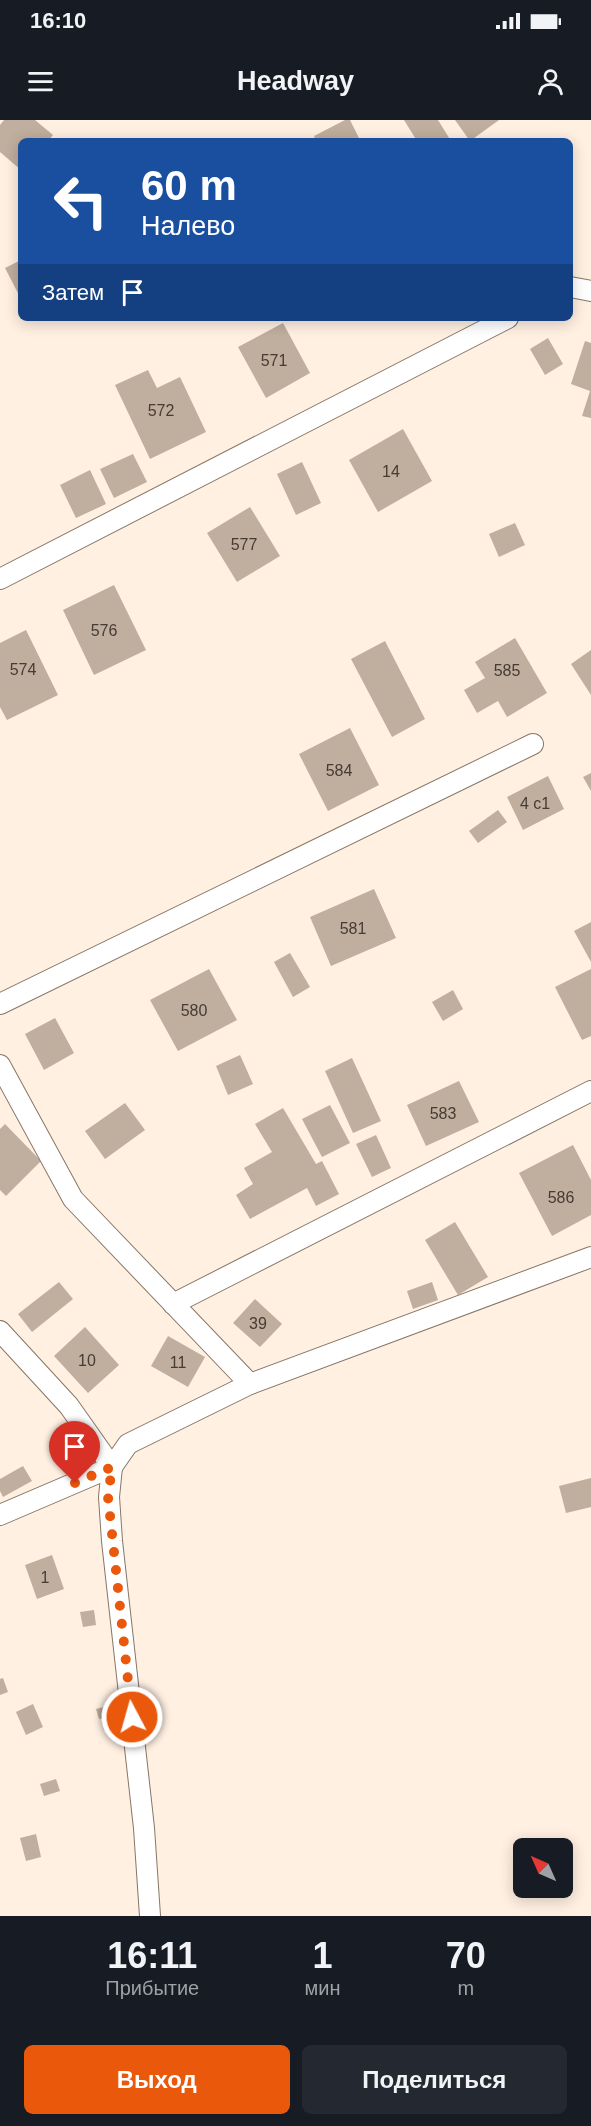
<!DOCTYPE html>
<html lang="ru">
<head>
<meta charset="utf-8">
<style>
	:root { --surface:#171b24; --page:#242831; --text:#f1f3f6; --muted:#9ea1a6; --accent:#ea580c }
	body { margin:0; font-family:Arial,sans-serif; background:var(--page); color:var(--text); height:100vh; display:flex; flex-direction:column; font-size:22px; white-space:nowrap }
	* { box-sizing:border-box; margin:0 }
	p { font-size:20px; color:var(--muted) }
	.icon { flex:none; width:33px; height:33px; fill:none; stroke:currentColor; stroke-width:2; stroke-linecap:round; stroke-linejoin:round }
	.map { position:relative; height:1796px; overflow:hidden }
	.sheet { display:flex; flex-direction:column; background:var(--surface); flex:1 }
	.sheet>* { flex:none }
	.top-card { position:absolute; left:18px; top:18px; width:555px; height:183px; border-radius:9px; box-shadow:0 3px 15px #0003; background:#1a4fa0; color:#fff; overflow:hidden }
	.needle { width:39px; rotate:315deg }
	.controls { position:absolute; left:513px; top:1718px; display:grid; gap:12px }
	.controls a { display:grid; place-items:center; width:60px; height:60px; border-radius:9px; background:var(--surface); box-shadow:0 3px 15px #0003; font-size:30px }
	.pin { position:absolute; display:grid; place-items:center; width:51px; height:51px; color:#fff; margin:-62px -26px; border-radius:50% 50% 50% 0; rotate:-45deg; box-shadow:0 0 6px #0007 }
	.pin .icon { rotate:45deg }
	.me { position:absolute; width:66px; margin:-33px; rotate:354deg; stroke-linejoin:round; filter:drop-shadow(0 0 4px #0008) }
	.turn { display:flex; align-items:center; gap:21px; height:126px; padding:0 24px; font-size:27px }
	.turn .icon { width:78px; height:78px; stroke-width:2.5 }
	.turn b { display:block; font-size:42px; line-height:51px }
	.then { display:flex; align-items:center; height:57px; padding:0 24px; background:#0003; gap:12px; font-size:22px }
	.eta { display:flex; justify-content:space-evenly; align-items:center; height:102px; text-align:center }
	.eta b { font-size:36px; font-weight:700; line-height:42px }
	.action { display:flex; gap:12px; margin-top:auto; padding:12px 24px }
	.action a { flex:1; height:69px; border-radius:9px; background:var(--accent); color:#fff; font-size:24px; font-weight:700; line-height:69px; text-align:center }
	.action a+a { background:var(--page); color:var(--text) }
	.status { display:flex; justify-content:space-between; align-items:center; height:42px; padding:0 30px; background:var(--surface); direction:ltr }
	.status svg { height:16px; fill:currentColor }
	header { display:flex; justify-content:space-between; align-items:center; height:78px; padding:0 24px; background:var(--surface); font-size:27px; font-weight:700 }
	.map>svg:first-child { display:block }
</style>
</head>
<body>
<div class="status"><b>16:10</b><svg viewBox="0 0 49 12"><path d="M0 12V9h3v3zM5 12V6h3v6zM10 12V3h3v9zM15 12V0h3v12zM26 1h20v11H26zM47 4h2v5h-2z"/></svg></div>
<header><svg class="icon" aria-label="menu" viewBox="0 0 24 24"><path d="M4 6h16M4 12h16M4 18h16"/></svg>Headway<svg class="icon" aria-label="person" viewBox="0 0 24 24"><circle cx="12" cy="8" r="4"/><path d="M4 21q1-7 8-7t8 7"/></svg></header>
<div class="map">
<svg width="591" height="1796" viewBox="0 0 591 1796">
	<rect width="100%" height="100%" fill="#fff0e2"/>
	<!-- building -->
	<g fill="#c0ae9e">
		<path d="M 4,0 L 35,0 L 53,15 L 48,21 L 21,21 L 21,50 L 0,32 L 0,5 Z"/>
		<path d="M 345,0 L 350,0 L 359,18 L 353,21 L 316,21 L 314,16 Z"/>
		<path d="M 404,0 L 438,0 L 451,21 L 417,21 Z"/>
		<path d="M 455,0 L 499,0 L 470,21 Z"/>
		<path d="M 21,140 L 21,179 L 5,148 Z"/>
		<path d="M 283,203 L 310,253 L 266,278 L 238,227 Z"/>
		<path d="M 548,218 L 563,244 L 545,255 L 530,229 Z"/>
		<path d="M 585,221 L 591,223 L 591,298 L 582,296 L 590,271 L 571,264 Z"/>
		<path d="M 148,250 L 157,268 L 180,257 L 206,312 L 150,339 L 115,265 Z"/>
		<path d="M 403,309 L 432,361 L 378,392 L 349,340 Z"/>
		<path d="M 133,334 L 147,362 L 114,378 L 100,349 Z"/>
		<path d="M 302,342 L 321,383 L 296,395 L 277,354 Z"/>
		<path d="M 90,350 L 106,384 L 76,398 L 60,365 Z"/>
		<path d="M 250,387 L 280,436 L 237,462 L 207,413 Z"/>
		<path d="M 515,403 L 525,425 L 499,437 L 489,414 Z"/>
		<path d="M 114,465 L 146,530 L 94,555 L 63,490 Z"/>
		<path d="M 26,510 L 58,575 L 7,600 L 0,587 L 0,523 Z"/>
		<path d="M 515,518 L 547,573 L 507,597 L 498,581 L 477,593 L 464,570 L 485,558 L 475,542 Z"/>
		<path d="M 385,521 L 425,599 L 392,617 L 351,539 Z"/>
		<path d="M 591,530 L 591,575 L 571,544 Z"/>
		<path d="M 350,608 L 379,665 L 328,691 L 299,634 Z"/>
		<path d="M 591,653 L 591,671 L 583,657 Z"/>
		<path d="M 548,656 L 564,689 L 523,710 L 507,677 Z"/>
		<path d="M 498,690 L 507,702 L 478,723 L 469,711 Z"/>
		<path d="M 374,769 L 396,818 L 331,846 L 310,797 Z"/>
		<path d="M 591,802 L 591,842 L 574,811 Z"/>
		<path d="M 290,833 L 310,867 L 293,877 L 274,842 Z"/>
		<path d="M 209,849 L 237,900 L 178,931 L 150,880 Z"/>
		<path d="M 591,849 L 591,916 L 582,920 L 555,867 Z"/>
		<path d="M 453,870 L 463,889 L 443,901 L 432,882 Z"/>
		<path d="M 55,898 L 74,933 L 44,950 L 25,914 Z"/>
		<path d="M 240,935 L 253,964 L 228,975 L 216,946 Z"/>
		<path d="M 352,938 L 381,1001 L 353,1013 L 325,951 Z"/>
		<path d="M 459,961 L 479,1002 L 426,1026 L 407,985 Z"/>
		<path d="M 125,983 L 145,1010 L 105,1039 L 85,1011 Z"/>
		<path d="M 330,985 L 350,1023 L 322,1037 L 302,999 Z"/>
		<path d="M 283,988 L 316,1044 L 322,1041 L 339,1074 L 316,1086 L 307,1068 L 250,1099 L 236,1075 L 253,1064 L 244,1048 L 272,1032 L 255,1004 Z"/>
		<path d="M 5,1004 L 41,1041 L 6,1076 L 0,1070 L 0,1009 Z"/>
		<path d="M 376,1015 L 391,1048 L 372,1057 L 356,1024 Z"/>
		<path d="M 573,1025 L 591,1060 L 591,1095 L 552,1116 L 519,1053 Z"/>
		<path d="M 455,1102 L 488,1157 L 458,1175 L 425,1120 Z"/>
		<path d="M 59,1162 L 73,1179 L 32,1212 L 18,1194 Z"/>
		<path d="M 432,1162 L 438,1180 L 413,1189 L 407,1171 Z"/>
		<path d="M 255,1179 L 282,1204 L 260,1227 L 233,1203 Z"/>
		<path d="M 85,1207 L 119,1245 L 88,1273 L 54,1236 Z"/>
		<path d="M 168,1216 L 205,1237 L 188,1267 L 151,1246 Z"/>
		<path d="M 23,1346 L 32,1361 L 3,1377 L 0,1371 L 0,1359 Z"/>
		<path d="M 591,1358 L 591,1387 L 566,1393 L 559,1366 Z"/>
		<path d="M 52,1435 L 64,1469 L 37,1479 L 25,1445 Z"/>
		<path d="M 94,1490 L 96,1505 L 83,1507 L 80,1492 Z"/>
		<path d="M 3,1558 L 8,1572 L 0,1575 L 0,1559 Z"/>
		<path d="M 33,1584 L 43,1607 L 26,1615 L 16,1592 Z"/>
		<path d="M 111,1585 L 113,1596 L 99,1599 L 96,1589 Z"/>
		<path d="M 56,1659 L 60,1671 L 44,1676 L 40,1664 Z"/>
		<path d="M 36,1714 L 41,1737 L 26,1741 L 20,1718 Z"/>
	</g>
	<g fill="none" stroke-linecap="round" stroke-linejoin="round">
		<!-- minor casing -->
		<g stroke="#867666" stroke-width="22">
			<g id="minor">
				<path d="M 570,167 L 591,171"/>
				<path d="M 0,459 L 508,198"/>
				<path d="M 0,884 L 533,624"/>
				<path d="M 0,945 L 73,1079 L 250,1264"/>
				<path d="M 173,1184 L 591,971"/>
				<path d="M 0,1211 L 69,1286 L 112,1347 L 109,1377 L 112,1421 L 144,1708 L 150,1796"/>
				<path d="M 0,1395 L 112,1347 L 128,1324 L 250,1264 L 591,1137"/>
			</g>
		</g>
		<!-- minor -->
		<use href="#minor" stroke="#fff" stroke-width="20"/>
	</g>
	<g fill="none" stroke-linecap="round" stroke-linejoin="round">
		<!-- route -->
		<path stroke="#ea580c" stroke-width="10" stroke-dasharray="0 18" d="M 75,1363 L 112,1347 L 108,1377 L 132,1597"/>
	</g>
	<g text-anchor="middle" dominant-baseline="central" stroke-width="4.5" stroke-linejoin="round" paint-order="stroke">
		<!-- number labels -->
		<g font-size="16" fill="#453c34">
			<text x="274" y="240">571</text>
			<text x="161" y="290">572</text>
			<text x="391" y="351">14</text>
			<text x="244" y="424">577</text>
			<text x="104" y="510">576</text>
			<text x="23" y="549">574</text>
			<text x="507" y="550">585</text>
			<text x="339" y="650">584</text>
			<text x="535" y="683">4 с1</text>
			<text x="353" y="808">581</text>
			<text x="194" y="890">580</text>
			<text x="443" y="993">583</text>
			<text x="561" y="1077">586</text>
			<text x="258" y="1203">39</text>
			<text x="87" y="1240">10</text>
			<text x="178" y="1242">11</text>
			<text x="45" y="1457">1</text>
		</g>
	</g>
</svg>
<div class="controls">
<a><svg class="needle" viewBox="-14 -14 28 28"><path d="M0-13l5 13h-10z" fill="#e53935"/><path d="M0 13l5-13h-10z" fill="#9ea1a6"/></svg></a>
</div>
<div class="pin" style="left:75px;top:1363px;background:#d93025"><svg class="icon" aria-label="arrive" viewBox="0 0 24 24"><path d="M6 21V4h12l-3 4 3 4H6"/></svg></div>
<svg class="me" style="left:132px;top:1597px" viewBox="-20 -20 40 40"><circle r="17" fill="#ea580c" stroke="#fff" stroke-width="3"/><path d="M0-11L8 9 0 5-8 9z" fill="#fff"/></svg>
<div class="top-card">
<div class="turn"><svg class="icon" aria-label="left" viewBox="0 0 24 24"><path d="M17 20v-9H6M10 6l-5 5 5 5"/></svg><div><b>60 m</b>Налево</div></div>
<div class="then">Затем<svg class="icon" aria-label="arrive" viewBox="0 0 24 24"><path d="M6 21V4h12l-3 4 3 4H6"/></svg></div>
</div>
</div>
<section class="sheet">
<div class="eta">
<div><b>16:11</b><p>Прибытие</p></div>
<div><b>1</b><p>мин</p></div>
<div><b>70</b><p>m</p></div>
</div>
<div class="action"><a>Выход</a><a>Поделиться</a></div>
</section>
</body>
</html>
